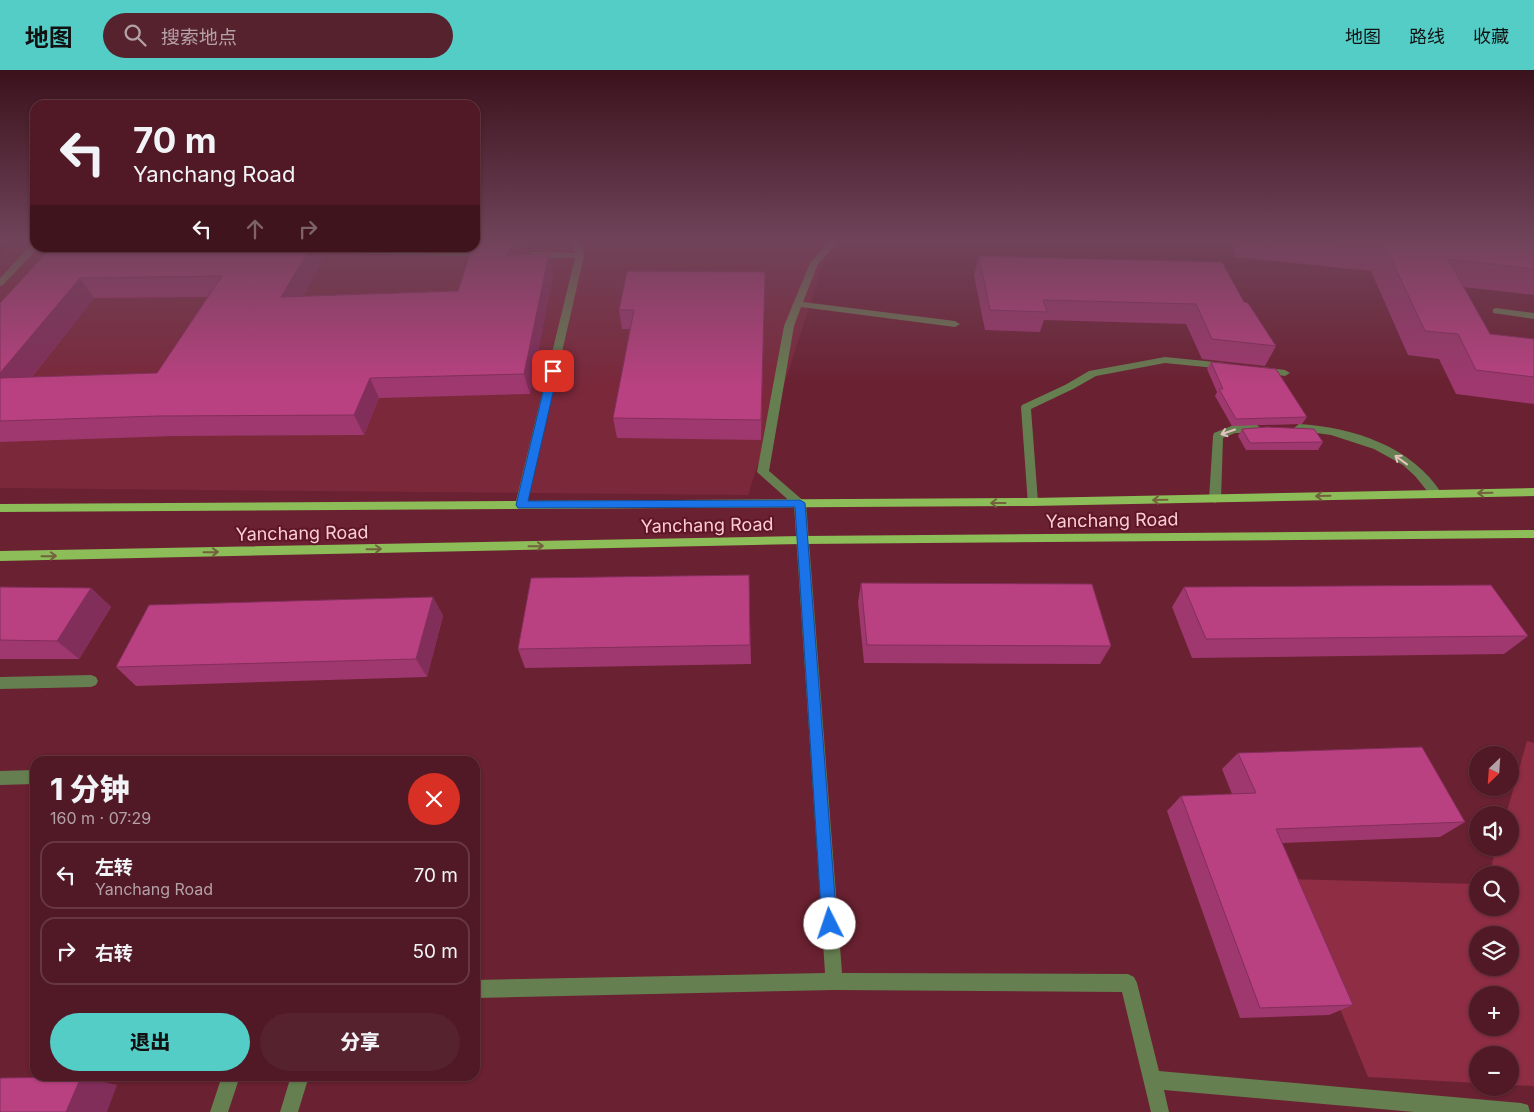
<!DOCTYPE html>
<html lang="zh">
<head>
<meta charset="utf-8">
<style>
	:root { --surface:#501925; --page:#56222d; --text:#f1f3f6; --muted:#b4a0a7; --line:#673842; --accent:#54cdc7 }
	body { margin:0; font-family:Inter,"Noto Sans SC",sans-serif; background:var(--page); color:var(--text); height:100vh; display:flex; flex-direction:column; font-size:19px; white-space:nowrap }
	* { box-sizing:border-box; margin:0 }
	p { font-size:16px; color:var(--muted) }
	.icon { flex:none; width:28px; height:28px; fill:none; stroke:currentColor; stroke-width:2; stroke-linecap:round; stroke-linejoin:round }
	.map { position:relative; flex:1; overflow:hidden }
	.details { position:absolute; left:30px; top:686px; width:450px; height:325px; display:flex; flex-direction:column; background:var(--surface); border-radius:15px; box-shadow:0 1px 4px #0004,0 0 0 1px var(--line) }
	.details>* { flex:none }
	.banner { position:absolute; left:30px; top:30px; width:450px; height:152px; border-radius:15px; box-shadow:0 1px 4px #0004,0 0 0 1px var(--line); background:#501925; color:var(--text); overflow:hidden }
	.needle { width:32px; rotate:205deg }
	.fabs { position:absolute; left:1469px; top:676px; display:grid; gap:10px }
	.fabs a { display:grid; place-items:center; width:50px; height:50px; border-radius:50%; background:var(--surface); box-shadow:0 1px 4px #0004,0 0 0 1px var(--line); font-size:25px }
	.pin { position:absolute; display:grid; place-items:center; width:42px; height:42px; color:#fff; margin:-21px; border-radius:10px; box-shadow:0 2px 8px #0006 }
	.me { position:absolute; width:55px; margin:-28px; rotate:356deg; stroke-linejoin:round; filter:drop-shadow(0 0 4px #0008) }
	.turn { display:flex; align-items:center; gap:18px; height:105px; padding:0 20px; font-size:22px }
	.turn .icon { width:65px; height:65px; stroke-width:2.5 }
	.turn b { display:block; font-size:35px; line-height:42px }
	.lanes { display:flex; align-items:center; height:48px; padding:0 20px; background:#0003; justify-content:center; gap:25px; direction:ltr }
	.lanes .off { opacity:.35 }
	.round { display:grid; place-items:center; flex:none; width:52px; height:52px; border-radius:26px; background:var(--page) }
	.headline { display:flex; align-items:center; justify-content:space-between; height:85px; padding:0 20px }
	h1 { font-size:30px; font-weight:800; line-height:38px }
	.primary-button { display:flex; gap:10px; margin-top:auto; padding:10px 20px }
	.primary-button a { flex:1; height:58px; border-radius:30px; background:var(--accent); color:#111; font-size:20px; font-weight:800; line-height:58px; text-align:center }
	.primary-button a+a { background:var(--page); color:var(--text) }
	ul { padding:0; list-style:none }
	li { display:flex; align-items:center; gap:15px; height:68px; margin:0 10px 8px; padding:0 10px; border:2px solid var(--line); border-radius:15px }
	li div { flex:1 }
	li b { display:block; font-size:19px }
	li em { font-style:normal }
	header { display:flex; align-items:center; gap:30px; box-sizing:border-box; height:70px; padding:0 25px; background:var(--accent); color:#111 }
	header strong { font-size:24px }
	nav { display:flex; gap:28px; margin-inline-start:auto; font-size:18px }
	.search { width:350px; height:45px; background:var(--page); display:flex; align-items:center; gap:12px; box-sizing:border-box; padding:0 18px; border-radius:28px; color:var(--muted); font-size:19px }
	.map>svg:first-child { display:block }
</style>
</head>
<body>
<header>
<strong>地图</strong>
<div class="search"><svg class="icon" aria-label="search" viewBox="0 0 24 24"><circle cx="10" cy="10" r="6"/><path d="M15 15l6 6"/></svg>搜索地点</div>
<nav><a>地图</a><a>路线</a><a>收藏</a></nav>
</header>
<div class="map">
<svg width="1534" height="1042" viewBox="0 0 1534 1042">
	<rect width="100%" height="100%" fill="#6a2131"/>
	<!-- built -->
	<path fill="#7a283a" d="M 14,170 L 35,170 L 35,178 L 475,178 L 475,170 L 831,170 L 748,425 L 0,418 L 0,186 Z"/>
	<!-- green -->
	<path fill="#8e2d43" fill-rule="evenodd" d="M 1527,671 L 1534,673 L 1534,1016 L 1510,1015 L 1510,985 L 1478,985 L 1477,1013 L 1368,1007 L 1287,809 L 1477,814 L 1478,838 L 1510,838 L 1510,805 L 1489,805 L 1496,778 L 1510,778 L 1510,745 L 1506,745 ZM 1478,865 L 1510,865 L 1510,898 L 1478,898 ZM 1478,925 L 1510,925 L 1510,958 L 1478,958 Z"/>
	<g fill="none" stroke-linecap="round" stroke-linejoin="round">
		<!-- minor -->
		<g fill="#667f50" fill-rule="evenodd">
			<path d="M 572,170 L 580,170 L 584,186 L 527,435 L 521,439 L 515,435 L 575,188 L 532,188 L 528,185 L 532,182 L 575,183 Z"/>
			<path d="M 831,170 L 840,170 L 818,194 L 803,232 L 955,251 L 960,254 L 955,257 L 801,237 L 794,256 L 769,401 L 806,433 L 842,903 L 1128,904 L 1134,907 L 1137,913 L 1159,1001 L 1521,1033 L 1528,1035 L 1530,1042 L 1414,1042 L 1164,1020 L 1169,1042 L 1151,1042 L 1122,922 L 834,920 L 475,928 L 475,910 L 825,903 L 794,435 L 757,402 L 784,256 L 810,193 Z"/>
			<path d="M 35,173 L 35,178 L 38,178 L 3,215 L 0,216 L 0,208 L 32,174 Z"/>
			<path d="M 307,178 L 487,181 L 491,184 L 487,187 L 310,182 L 307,181 Z"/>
			<path d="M 1496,238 L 1534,243 L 1534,249 L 1493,243 L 1493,239 Z"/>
			<path d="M 1165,287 L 1225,293 L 1230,296 L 1225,299 L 1165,293 L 1096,306 L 1073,319 L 1031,339 L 1038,432 L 1036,435 L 1028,435 L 1021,337 L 1022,335 L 1065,315 L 1089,301 Z"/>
			<path d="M 1262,297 L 1285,300 L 1290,303 L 1285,306 L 1259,302 L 1259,298 Z"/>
			<path d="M 1299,354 C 1352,357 1412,376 1442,424 L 1436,428 L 1432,427 L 1415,406 L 1403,395 L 1374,379 L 1331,365 L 1295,360 L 1294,358 Z"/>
			<path d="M 1234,355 L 1257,355 L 1262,359 L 1257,363 L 1235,363 L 1223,368 L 1221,429 L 1215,433 L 1209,429 L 1213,366 L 1214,363 Z"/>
			<path d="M 91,605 L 96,607 L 98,611 L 96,615 L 91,617 L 0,619 L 0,607 Z"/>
			<path d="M 35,700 L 35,714 L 0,715 L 0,701 Z"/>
			<path d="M 222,1006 L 240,1006 L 228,1042 L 210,1042 Z"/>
			<path d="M 291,1006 L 309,1006 L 298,1042 L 280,1042 Z"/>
		</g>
		<!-- major -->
		<g fill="#8cbd58" fill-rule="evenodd">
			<path d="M 1534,418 L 1534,426 L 1032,436 L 0,442 L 0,434 L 1032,428 Z"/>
			<path d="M 1534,460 L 1534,468 L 802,474 L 0,491 L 0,481 L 802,466 Z"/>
		</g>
	</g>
	<!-- wall -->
	<g fill="#9f386f" fill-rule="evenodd">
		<path d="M 475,170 L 528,170 L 524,180 L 517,180 L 519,184 L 549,184 L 553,204 L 530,324 L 379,328 L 364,365 L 174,366 L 0,372 L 0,233 L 51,178 L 323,178 L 326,184 L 303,226 L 458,221 ZM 209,227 L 157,303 L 32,307 L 94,228 Z"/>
		<path d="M 1231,170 L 1534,170 L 1534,225 L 1463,217 L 1490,264 L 1534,269 L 1534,334 L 1456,324 L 1439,289 L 1408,285 L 1371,201 L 1236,187 Z"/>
		<path d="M 979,186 L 1244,232 L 1276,276 L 1265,296 L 1202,289 L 1186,254 L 1044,250 L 1040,262 L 985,260 L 974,206 Z"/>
		<path d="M 765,202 L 761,370 L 617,368 L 613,348 L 630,259 L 622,259 L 619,240 Z"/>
		<path d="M 1211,292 L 1307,347 L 1302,354 L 1232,356 L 1215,326 L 1217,322 L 1207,299 Z"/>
		<path d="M 1242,359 L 1323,372 L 1318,380 L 1246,380 L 1238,366 Z"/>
		<path d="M 749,505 L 751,594 L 525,598 L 518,579 Z"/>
		<path d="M 861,513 L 1111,576 L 1100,594 L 864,593 L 858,532 Z"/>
		<path d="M 0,517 L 91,518 L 111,537 L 79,589 L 0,589 Z"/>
		<path d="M 1184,517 L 1528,566 L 1504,584 L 1192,588 L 1172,537 Z"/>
		<path d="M 433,527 L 443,546 L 427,607 L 136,616 L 116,597 Z"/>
		<path d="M 1238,683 L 1465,752 L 1440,767 L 1282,773 L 1353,935 L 1329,945 L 1240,948 L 1167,741 L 1181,726 L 1232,724 L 1222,699 Z"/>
	</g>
	<!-- shaded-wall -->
	<g fill="#822e5a">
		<path d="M 514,170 L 515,170 L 520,189 L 507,185 Z"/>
		<path d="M 521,170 L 528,170 L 524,180 Z"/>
		<path d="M 310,178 L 323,178 L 326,184 L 291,247 L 281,227 Z"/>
		<path d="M 549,184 L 553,204 L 530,324 L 524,304 Z"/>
		<path d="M 765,202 L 765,222 L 761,370 L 761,350 Z"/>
		<path d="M 80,208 L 94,228 L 15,328 L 0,312 L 0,303 Z"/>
		<path d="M 370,308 L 379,328 L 364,365 L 354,345 Z"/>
		<path d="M 91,518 L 111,537 L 79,589 L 57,571 Z"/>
		<path d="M 433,527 L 443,546 L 427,607 L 416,589 Z"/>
		<path d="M 81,1007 L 117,1015 L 107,1042 L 66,1042 Z"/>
	</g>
	<!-- building -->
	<g fill="#b94181" stroke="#822e5a">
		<path d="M 475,170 L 514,170 L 507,185 L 549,184 L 524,304 L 370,308 L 354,345 L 159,346 L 0,351 L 0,308 L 157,303 L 222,206 L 80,208 L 0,303 L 0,233 L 51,178 L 310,178 L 281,227 L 458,221 L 472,178 L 475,178 Z"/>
		<path d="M 1309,170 L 1534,170 L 1534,199 L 1448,189 L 1490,264 L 1534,269 L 1534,307 L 1476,300 L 1458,264 L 1425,261 L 1386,178 Z"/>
		<path d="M 979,186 L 1222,192 L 1244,232 L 1248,233 L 1276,276 L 1212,269 L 1196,234 L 1043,230 L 1047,242 L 990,240 Z"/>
		<path d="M 627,201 L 765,202 L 761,350 L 613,348 L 634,240 L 619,240 Z"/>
		<path d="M 1211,292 L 1276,299 L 1307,347 L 1236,349 L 1219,319 L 1223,319 Z"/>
		<path d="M 1267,357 L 1314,359 L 1323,372 L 1250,373 L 1242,359 Z"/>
		<path d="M 749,505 L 750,575 L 518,579 L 531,508 Z"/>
		<path d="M 861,513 L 1092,514 L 1111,576 L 867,575 Z"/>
		<path d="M 1491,515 L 1528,566 L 1206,569 L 1184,517 Z"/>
		<path d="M 0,517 L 91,518 L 57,571 L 0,570 Z"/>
		<path d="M 433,527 L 416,589 L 116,597 L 149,535 Z"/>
		<path d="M 1422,677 L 1465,752 L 1276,759 L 1353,935 L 1260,938 L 1181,726 L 1256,723 L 1238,683 Z"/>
		<path d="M 81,1007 L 66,1042 L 0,1042 L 0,1008 Z"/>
	</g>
	<!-- one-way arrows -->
	<defs><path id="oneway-shaft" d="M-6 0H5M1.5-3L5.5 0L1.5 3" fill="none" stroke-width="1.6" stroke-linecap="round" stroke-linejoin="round" transform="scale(1.25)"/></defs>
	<g stroke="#e5c1bf">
		<use href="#oneway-shaft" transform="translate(1228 362) rotate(161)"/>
		<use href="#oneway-shaft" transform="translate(1401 390) rotate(-144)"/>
	</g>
	<g stroke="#73613d">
		<use href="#oneway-shaft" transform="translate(1485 423) rotate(179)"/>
		<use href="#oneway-shaft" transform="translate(1323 426) rotate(179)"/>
		<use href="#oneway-shaft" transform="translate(1160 430) rotate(179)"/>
		<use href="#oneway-shaft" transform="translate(998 433) rotate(180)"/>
		<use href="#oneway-shaft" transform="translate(536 476) rotate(-1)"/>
		<use href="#oneway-shaft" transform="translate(374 479) rotate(-1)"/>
		<use href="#oneway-shaft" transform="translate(211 482) rotate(-1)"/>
		<use href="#oneway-shaft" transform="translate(49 486) rotate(-1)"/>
	</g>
	<!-- sky -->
	<linearGradient id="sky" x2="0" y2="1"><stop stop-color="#3a121b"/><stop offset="0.54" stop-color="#70435a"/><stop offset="1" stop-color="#70435a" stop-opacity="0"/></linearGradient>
	<rect width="1534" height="316" fill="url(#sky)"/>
	<!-- route -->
	<path fill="#1a73e8" stroke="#114b97" d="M 553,298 L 558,301 L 528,431 L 800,430 L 805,433 L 837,854 L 835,859 L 830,861 L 824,859 L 822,854 L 795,437 L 518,438 L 516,435 L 548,301 Z"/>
	<g text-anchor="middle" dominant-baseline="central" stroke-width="4" stroke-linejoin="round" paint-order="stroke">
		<!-- street labels -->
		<g font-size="18" fill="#fbcdd3" stroke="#5e1527">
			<text transform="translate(1112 450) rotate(-1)">Yanchang Road</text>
			<text transform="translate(707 455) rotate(-1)">Yanchang Road</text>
			<text transform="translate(302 463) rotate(-1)">Yanchang Road</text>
		</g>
	</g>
</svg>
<div class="fabs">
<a><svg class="needle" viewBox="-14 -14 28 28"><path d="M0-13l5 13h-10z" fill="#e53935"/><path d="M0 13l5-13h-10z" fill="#b4a0a7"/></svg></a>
<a><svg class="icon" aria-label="sound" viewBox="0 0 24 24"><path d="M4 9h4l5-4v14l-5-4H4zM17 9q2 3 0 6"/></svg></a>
<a><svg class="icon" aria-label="search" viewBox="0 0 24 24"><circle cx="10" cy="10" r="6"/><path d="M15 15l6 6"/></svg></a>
<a><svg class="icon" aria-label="layers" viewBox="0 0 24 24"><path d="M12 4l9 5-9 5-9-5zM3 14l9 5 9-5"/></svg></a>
<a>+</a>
<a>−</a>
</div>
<div class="pin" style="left:553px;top:301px;background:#d93025"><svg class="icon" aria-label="arrive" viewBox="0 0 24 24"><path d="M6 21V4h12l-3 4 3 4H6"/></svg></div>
<svg class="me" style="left:830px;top:854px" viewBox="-20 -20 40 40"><circle r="19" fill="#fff"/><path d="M0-13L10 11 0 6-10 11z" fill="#1a73e8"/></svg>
<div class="banner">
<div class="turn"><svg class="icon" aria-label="left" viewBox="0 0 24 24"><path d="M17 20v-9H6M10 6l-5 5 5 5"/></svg><div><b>70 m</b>Yanchang Road</div></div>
<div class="lanes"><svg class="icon" aria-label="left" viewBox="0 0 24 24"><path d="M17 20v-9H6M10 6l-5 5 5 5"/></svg><svg class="icon off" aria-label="ahead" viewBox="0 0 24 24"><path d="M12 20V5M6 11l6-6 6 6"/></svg><svg class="icon off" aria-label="right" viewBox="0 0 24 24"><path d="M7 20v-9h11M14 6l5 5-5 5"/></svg></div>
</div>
<section class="details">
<div class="headline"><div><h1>1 分钟</h1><p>160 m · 07:29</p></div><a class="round" style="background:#d93025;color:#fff"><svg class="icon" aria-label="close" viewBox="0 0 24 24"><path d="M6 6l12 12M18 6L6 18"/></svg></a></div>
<ul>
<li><svg class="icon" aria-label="left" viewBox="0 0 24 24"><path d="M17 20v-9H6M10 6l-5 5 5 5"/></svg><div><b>左转</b><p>Yanchang Road</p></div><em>70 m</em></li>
<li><svg class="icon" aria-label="right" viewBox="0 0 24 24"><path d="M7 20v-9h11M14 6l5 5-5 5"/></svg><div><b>右转</b></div><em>50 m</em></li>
</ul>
<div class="primary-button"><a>退出</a><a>分享</a></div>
</section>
</div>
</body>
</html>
